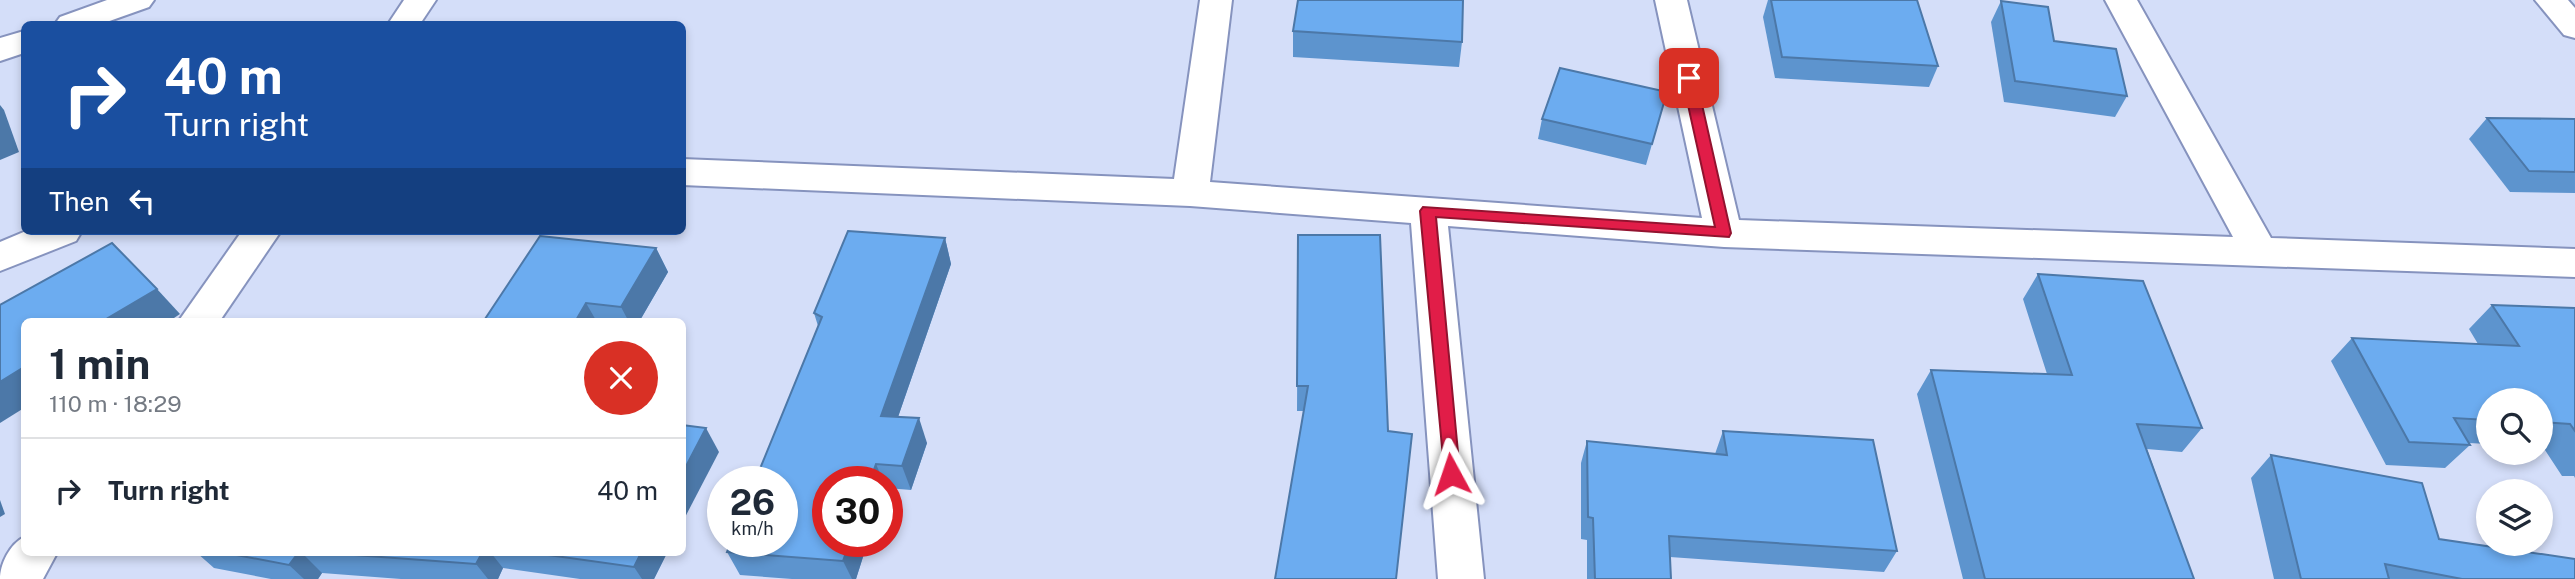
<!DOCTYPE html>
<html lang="en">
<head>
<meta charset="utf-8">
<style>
	:root { --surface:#fff; --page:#f6f6f7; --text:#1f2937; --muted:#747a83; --line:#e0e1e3 }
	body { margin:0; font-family:"Public Sans",sans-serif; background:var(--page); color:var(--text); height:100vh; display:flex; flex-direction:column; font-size:26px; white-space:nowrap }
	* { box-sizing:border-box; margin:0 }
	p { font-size:23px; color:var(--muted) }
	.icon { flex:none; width:38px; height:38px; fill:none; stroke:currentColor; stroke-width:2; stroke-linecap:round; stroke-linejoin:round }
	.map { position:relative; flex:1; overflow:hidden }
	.details { position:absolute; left:21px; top:318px; width:665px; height:238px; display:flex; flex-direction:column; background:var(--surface); border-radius:10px; box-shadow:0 4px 10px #0003 }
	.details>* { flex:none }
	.guide { position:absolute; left:21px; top:21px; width:665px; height:214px; border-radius:10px; box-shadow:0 4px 10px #0003; background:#1a4fa0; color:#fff; overflow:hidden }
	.fabs { position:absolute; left:2476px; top:388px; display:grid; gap:14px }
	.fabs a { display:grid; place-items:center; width:77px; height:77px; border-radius:50%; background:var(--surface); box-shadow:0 4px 10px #0003; font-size:35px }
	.speed { position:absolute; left:707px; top:466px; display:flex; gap:14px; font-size:35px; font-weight:700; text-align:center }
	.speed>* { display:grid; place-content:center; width:91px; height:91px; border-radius:50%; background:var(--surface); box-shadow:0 4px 10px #0003; line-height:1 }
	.speed small { font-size:18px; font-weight:400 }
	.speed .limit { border:10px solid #d22; background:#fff; color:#111 }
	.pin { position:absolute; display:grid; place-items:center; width:60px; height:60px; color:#fff; margin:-30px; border-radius:14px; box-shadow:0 4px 10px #0006 }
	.me { position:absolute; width:77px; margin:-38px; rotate:355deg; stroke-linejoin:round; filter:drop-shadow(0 0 5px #0008) }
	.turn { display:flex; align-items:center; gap:24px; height:147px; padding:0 28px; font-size:32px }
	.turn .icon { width:91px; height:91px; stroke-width:2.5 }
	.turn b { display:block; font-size:49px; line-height:60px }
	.then { display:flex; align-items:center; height:66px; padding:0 28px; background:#0003; gap:14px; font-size:26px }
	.round { display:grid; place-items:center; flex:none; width:74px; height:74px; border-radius:37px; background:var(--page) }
	.headline { display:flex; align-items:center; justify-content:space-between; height:119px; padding:0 28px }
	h1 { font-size:42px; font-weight:700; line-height:52px }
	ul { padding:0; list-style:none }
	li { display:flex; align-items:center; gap:21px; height:105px; padding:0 28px; border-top:2px solid var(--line) }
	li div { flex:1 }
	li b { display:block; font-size:26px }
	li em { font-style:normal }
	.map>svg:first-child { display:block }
</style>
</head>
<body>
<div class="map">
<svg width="2575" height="579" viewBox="0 0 2575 579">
	<rect width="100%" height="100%" fill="#d4def9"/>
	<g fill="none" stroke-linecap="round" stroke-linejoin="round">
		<!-- minor casing -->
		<g stroke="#8693be" stroke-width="4">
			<g id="minor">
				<path d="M 107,0 L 154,0 L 149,7 L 101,24 L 55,24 L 60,17 Z"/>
				<path d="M 404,0 L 436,0 L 420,24 L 388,24 Z"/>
				<path d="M 1200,0 L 1232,0 L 1210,182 L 1702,218 L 1655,0 L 1687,0 L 1739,220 L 2233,237 L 2105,0 L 2137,0 L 2271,238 L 2575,249 L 2575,277 L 1724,247 L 1448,226 L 1484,579 L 1438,579 L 1411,223 L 1190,206 L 682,185 L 682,159 L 1174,179 Z"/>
				<path d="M 2535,0 L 2568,0 L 2575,8 L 2575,38 L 2564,35 Z"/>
				<path d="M 24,31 L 24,53 L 0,61 L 0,38 Z"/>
				<path d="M 26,231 L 82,231 L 76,241 L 0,271 L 0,242 Z"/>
				<path d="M 242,231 L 281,231 L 219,322 L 178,322 Z"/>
				<path d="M 24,537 L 24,553 L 57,553 L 43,579 L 0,579 C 0,564 10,544 24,537 Z"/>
			</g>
		</g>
		<!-- minor -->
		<use href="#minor" fill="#fff" fill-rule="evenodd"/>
	</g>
	<!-- wall -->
	<g fill="#5d94ce">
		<path d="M 1768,0 L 1917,0 L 1938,66 L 1929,87 L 1775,78 L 1763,17 Z"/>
		<path d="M 2001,1 L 2127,96 L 2115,117 L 2004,102 L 1991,22 Z"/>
		<path d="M 1293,31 L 1462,42 L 1459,67 L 1293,57 Z"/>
		<path d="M 1667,92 L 1646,165 L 1538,139 L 1542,119 Z"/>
		<path d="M 2487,118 L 2575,119 L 2575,193 L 2510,192 L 2469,139 Z"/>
		<path d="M 1298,235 L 1388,431 L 1396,579 L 1304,411 L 1297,411 Z"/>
		<path d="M 945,238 L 951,264 L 898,417 L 927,443 L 911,490 L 887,488 L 887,481 L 828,481 L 828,541 L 868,541 L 856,579 L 792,579 L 740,575 L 727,552 L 818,326 L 814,313 Z"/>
		<path d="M 656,248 L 668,272 L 639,322 L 483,322 Z"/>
		<path d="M 2038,274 L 2202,428 L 2182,452 L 2147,449 L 2194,579 L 1963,579 L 1917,394 L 1931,370 L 2047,374 L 2023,299 Z"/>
		<path d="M 2492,305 L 2575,308 L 2575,478 L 2574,476 L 2562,476 L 2543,447 L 2541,446 L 2541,401 L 2488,401 L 2488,444 L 2469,443 L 2470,445 L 2445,468 L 2386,465 L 2331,361 L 2352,338 L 2478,344 L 2469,329 Z"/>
		<path d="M 1723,431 L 1897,551 L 1884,572 L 1670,557 L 1671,579 L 1587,579 L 1587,540 L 1581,539 L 1581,463 L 1587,441 L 1715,454 Z"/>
		<path d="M 2271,455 L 2439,539 L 2575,579 L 2274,579 L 2251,478 Z"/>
		<path d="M 197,553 L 667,553 L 654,579 L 580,579 L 503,568 L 498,579 L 401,579 L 322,573 L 318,579 L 271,579 L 214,568 Z"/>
	</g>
	<!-- shaded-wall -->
	<g fill="#4c78a8">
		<path d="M 0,105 L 4,110 L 19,152 L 0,160 Z"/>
		<path d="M 945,238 L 951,264 L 890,440 L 881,416 Z"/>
		<path d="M 656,248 L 668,272 L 639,322 L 629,322 L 621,307 Z"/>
		<path d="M 157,289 L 180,314 L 168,322 L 101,322 Z"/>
		<path d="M 586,303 L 597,322 L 575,322 Z"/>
		<path d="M 24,367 L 24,408 L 0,423 L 0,382 Z"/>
		<path d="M 919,418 L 927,443 L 911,490 L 902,466 Z"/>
		<path d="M 706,428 L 719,452 L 682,523 L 682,474 Z"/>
		<path d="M 876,464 L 883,481 L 870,481 Z"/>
		<path d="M 0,500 L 5,514 L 0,517 Z"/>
		<path d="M 850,541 L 868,541 L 856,579 L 852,579 L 843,561 Z"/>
		<path d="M 298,553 L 302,553 L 322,573 L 318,579 L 304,579 L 289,565 Z"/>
		<path d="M 482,553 L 491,553 L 503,568 L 498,579 L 488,579 L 476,564 Z"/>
		<path d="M 641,553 L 667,553 L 654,579 L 642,579 L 634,567 Z"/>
	</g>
	<!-- building -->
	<g fill="#6cacf0" stroke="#4c78a8" stroke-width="2">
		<path d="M 1298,0 L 1463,0 L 1462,42 L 1293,31 Z"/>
		<path d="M 1771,0 L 1917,0 L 1938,66 L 1782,57 Z"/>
		<path d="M 2001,1 L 2048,7 L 2054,41 L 2116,49 L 2127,96 L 2015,81 Z"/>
		<path d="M 1560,68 L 1667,92 L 1652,144 L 1542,119 Z"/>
		<path d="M 2487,118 L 2575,119 L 2575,172 L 2529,171 Z"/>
		<path d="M 848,231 L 945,238 L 881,416 L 919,418 L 902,466 L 876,464 L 870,481 L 828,481 L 828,541 L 850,541 L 843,561 L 727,552 L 731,541 L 782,541 L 782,481 L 755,481 L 822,317 L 814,313 Z"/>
		<path d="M 1298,235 L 1380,235 L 1388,431 L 1412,434 L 1396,579 L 1275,579 L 1308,386 L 1297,386 Z"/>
		<path d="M 540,236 L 656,248 L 621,307 L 586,303 L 575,322 L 483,322 Z"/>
		<path d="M 112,243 L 157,289 L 101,322 L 24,322 L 24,367 L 0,382 L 0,305 Z"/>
		<path d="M 2038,274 L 2143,281 L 2202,428 L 2137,424 L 2194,579 L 1985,579 L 1931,370 L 2072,375 Z"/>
		<path d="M 2492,305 L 2575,308 L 2575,431 L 2570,424 L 2541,422 L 2541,401 L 2488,401 L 2488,420 L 2454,418 L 2470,445 L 2409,442 L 2352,338 L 2519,346 Z"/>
		<path d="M 682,425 L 706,428 L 682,474 Z"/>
		<path d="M 1723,431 L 1873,440 L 1897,551 L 1669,536 L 1671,579 L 1595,579 L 1593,518 L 1588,517 L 1587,441 L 1727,455 Z"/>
		<path d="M 2271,455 L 2422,483 L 2439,539 L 2575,559 L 2575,579 L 2462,579 L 2385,564 L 2389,579 L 2301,579 Z"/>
		<path d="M 226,553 L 298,553 L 289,565 Z"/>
		<path d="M 327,553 L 482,553 L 476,564 Z"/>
		<path d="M 534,553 L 641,553 L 634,567 Z"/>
	</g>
	<!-- route -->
	<path fill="#e11d48" stroke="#92132f" stroke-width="2" d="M 1689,73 L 1696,78 L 1731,233 L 1729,237 L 1436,217 L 1460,474 L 1451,481 L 1445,479 L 1420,211 L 1423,207 L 1715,227 L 1682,78 Z"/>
</svg>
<div class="fabs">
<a><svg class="icon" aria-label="search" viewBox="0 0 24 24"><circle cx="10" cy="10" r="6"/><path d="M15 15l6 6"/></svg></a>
<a><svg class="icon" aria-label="layers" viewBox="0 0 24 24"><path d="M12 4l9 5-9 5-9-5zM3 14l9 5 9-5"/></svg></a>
</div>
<div class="speed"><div>26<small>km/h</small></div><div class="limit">30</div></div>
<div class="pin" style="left:1689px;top:78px;background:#d93025"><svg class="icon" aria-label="arrive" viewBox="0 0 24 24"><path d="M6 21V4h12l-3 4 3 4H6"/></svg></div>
<svg class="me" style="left:1451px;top:474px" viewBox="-20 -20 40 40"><path d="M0-17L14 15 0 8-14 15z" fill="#e11d48" stroke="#fff" stroke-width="4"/></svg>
<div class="guide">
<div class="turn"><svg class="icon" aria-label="right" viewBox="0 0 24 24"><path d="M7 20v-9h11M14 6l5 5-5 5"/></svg><div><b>40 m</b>Turn right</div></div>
<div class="then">Then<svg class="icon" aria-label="left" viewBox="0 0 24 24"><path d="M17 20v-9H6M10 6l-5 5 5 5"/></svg></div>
</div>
<section class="details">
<div class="headline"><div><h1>1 min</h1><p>110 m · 18:29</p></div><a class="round" style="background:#d93025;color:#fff"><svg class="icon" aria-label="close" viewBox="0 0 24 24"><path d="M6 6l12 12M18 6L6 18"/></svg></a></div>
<ul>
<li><svg class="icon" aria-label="right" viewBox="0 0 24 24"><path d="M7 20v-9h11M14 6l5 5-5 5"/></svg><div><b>Turn right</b></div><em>40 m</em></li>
</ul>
</section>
</div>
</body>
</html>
